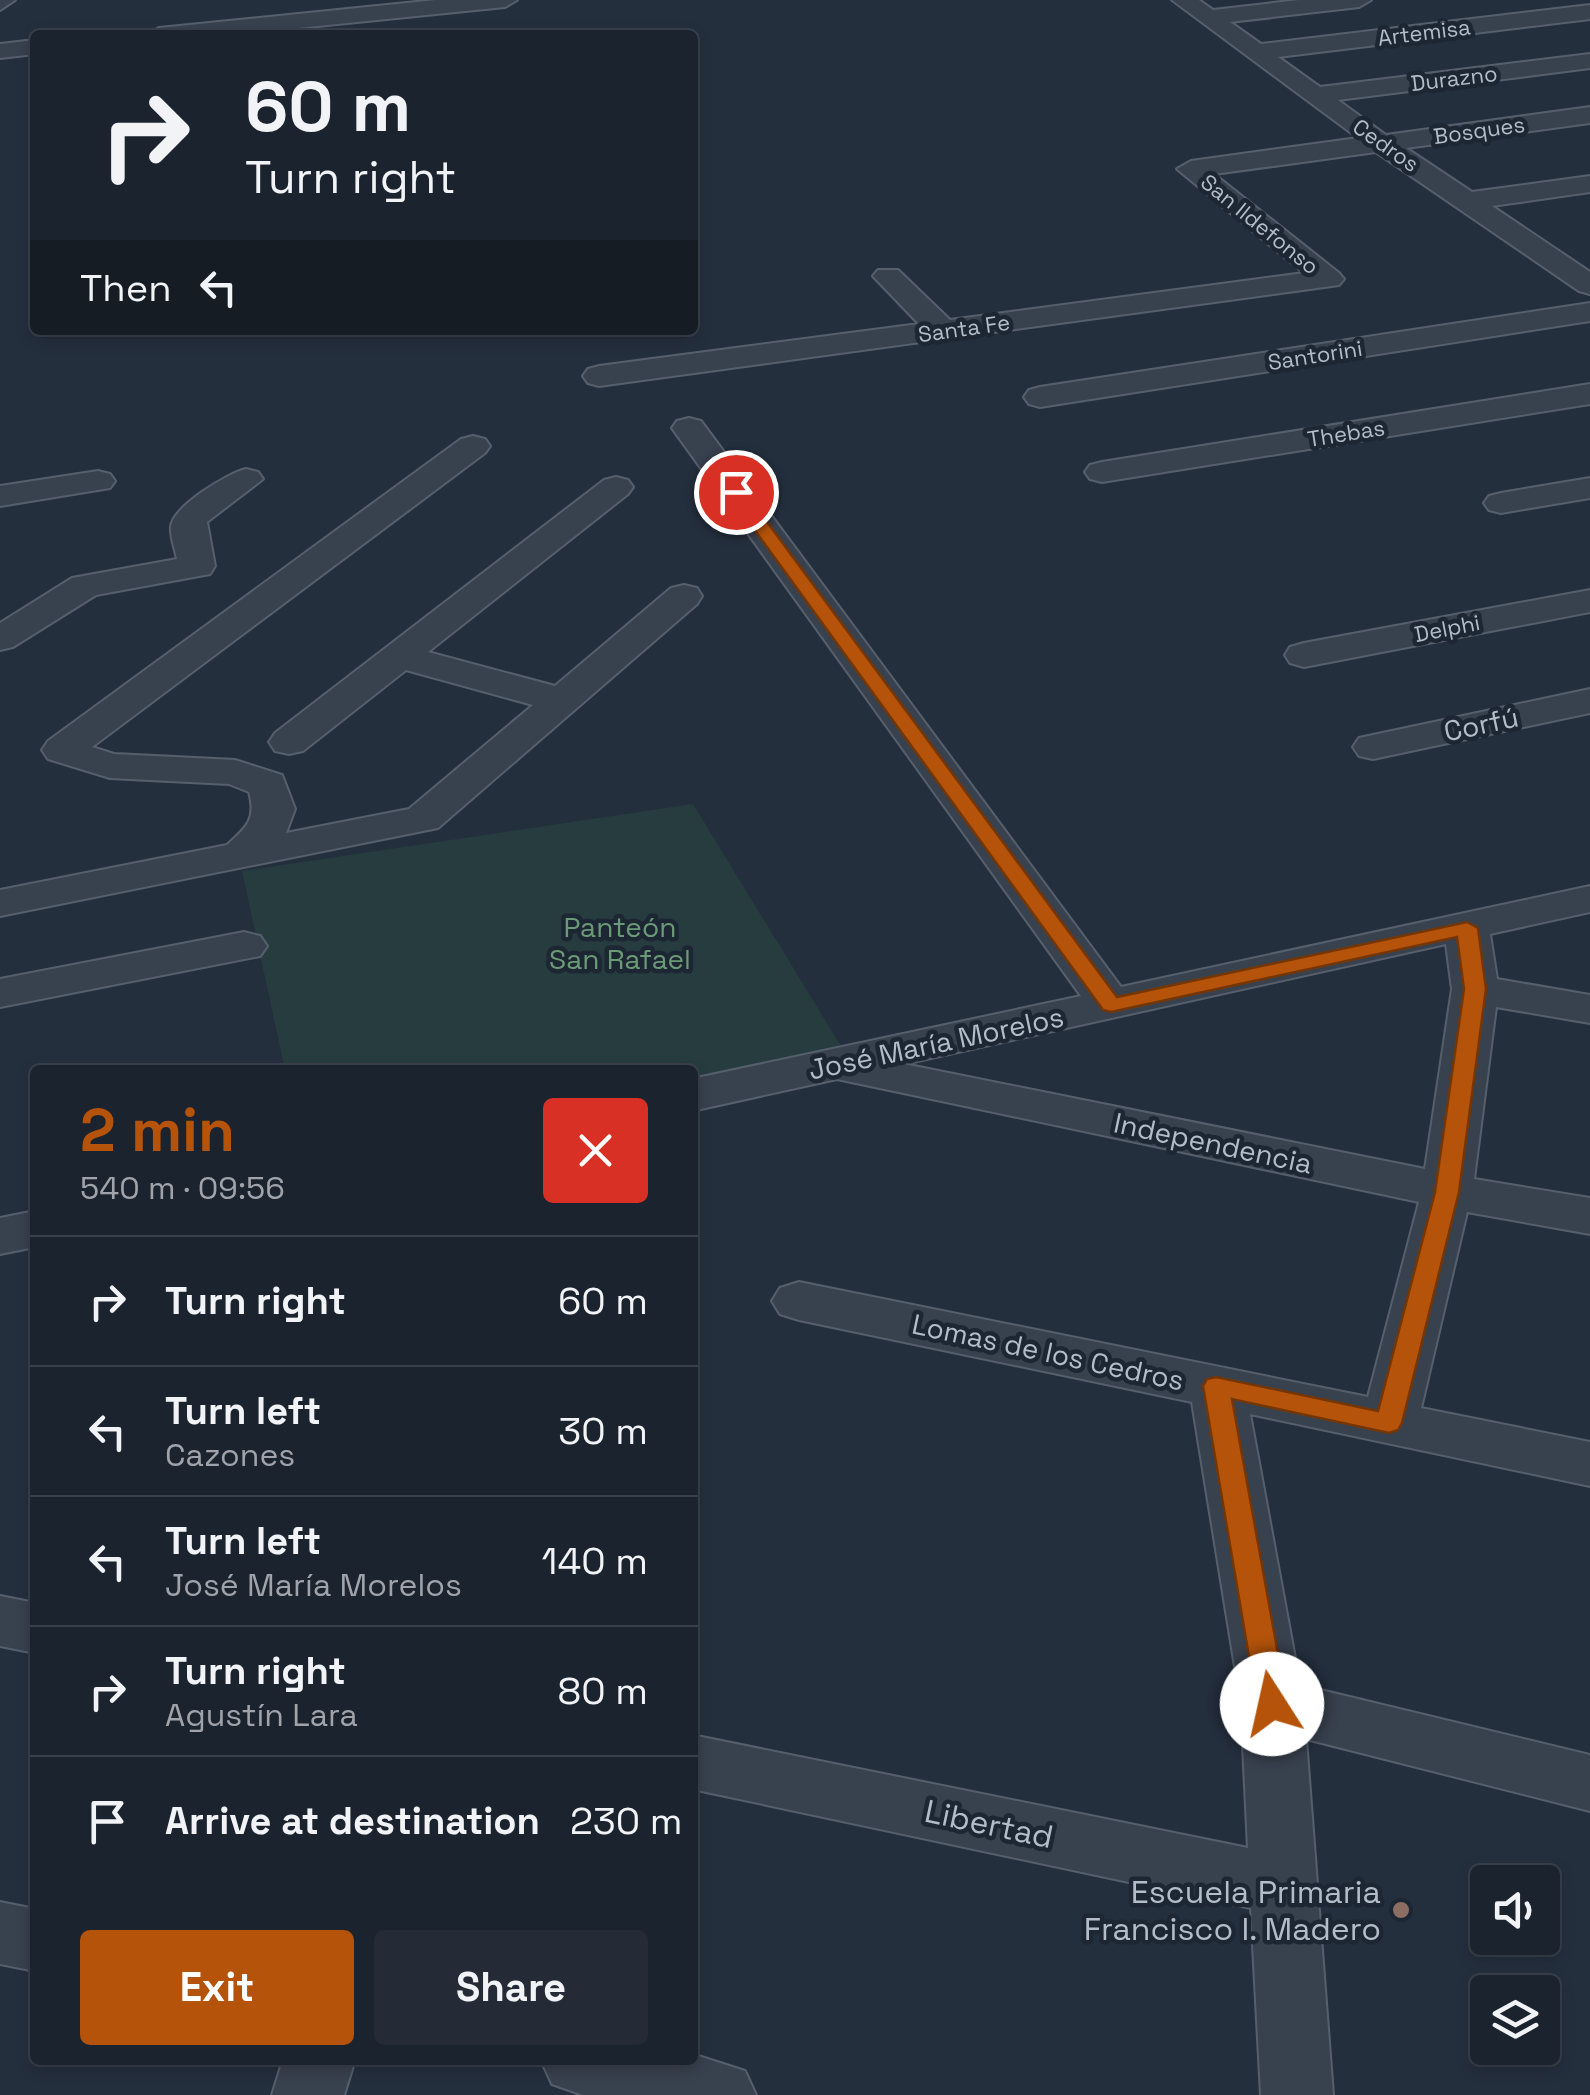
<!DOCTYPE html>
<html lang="en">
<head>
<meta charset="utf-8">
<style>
	:root { --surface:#1b232e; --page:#242b36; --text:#f1f3f6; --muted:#a0a4aa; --line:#39404a; --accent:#b45309 }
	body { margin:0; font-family:"Space Grotesk",sans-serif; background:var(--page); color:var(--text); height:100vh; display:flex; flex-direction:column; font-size:38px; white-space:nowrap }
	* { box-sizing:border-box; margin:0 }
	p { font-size:32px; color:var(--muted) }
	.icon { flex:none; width:55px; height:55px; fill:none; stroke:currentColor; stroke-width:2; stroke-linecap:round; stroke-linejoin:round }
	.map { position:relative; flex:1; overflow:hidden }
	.details { position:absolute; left:30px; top:1065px; width:668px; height:1000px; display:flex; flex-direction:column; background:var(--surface); border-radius:10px; box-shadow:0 5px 15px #0003,0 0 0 2px var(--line) }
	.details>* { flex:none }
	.guide { position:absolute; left:30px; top:30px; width:668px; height:305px; border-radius:10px; box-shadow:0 5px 15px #0003,0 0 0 2px var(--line); background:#1b232e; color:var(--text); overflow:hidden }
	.controls { position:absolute; left:1470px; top:1865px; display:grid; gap:20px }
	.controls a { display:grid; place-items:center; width:90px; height:90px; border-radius:10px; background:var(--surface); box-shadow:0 5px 15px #0003,0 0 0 2px var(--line); font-size:50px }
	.pin { position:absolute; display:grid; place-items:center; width:85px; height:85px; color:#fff; margin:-42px; border:5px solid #fff; border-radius:50%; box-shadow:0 2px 10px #0007 }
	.me { position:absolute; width:110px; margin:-55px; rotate:350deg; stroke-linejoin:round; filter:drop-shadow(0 0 8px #0008) }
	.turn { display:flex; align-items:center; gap:35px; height:210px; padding:0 50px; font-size:45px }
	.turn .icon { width:130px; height:130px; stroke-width:2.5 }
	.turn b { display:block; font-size:70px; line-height:85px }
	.then { display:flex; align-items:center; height:95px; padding:0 50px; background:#0003; gap:20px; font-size:38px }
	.round { display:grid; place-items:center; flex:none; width:105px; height:105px; border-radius:10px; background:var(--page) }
	.head { display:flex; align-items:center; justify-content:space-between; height:170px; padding:0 50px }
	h1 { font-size:60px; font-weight:700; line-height:75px; color:var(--accent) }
	.action { display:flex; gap:20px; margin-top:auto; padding:20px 50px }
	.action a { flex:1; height:115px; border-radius:10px; background:var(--accent); color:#fff; font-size:40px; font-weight:700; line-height:115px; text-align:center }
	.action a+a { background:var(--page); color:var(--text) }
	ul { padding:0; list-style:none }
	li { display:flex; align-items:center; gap:30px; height:130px; padding:0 50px; border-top:2px solid var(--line) }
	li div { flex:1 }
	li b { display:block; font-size:38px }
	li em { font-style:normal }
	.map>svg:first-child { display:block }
</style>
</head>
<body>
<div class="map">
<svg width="1590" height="2095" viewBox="0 0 1590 2095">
	<rect width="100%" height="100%" fill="#242f3e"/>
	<!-- green -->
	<path fill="#263c3f" d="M 693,804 L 844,1051 L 693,1081 L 692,1070 L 285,1070 L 242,871 Z"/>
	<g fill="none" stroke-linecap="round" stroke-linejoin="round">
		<!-- minor casing -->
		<g stroke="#565f6c" stroke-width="4">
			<g id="minor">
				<path d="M 0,0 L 15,0 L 0,10 Z"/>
				<path d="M 436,0 L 517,0 L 505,7 L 229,35 L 147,35 L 159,28 Z"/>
				<path d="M 1172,0 L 1199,0 L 1213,10 L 1299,0 L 1371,0 L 1359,7 L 1230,22 L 1261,44 L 1590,5 L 1590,19 L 1278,57 L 1320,87 L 1590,54 L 1590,68 L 1338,100 L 1386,135 L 1590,107 L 1590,123 L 1406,148 L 1472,192 L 1590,176 L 1590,192 L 1492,206 L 1590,272 L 1590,294 L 1579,291 L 1376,152 L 1214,174 L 1339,273 L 1344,279 L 1339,285 L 599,386 L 588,383 L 583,376 L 588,369 L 599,366 L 919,324 L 873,276 L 878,270 L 898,270 L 950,320 L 1304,273 L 1177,169 L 1191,161 L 1358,138 Z"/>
				<path d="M 35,40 L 35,54 L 0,58 L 0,44 Z"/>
				<path d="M 1590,303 L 1590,321 L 1040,407 L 1029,404 L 1024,397 L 1029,390 L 1040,387 Z"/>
				<path d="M 1590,384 L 1590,404 L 1102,482 L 1090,479 L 1085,472 L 1090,465 L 1102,462 Z"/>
				<path d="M 689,418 L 701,421 L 1121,987 L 1590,886 L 1590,912 L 1490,934 L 1497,979 L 1590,995 L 1590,1023 L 1496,1007 L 1474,1179 L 1590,1198 L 1590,1234 L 1467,1212 L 1421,1408 L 1590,1442 L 1590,1486 L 1250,1414 L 1300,1685 L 1590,1755 L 1590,1811 L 1306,1739 L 1333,2095 L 1261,2095 L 1251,1908 L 692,1789 L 692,1735 L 1248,1848 L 1241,1704 L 1192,1402 L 799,1320 L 780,1314 L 772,1301 L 780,1288 L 799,1282 L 1368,1397 L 1419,1202 L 837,1079 L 692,1111 L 692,1079 L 1081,996 L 672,428 L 677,421 ZM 1446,944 L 1452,989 L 1425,1169 L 904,1064 Z"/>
				<path d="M 473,436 L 485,439 L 490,446 L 485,453 L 92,747 L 114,754 L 235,760 L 282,775 L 295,809 L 286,833 L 409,809 L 533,705 L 406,670 L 303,751 L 289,754 L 275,751 L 269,742 L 275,733 L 604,480 L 616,477 L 628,480 L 633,487 L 628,494 L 428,652 L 555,686 L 671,588 L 684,585 L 697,588 L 702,596 L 697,604 L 438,828 L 0,916 L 0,890 L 227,845 C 246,828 257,819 249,792 L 229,784 L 110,778 L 48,759 L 42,750 L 48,741 L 461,439 Z"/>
				<path d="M 246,469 L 258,472 L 263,479 L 207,522 L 215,566 L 210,574 L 96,595 L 13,647 L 0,650 L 0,623 L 72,578 L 177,559 C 175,549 170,536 171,527 C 172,507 228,473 246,469 Z"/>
				<path d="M 98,471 L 110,474 L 115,481 L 110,488 L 0,506 L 0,486 Z"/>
				<path d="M 1590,478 L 1590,498 L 1501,513 L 1489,510 L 1484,503 L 1489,496 L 1501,493 Z"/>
				<path d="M 1590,590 L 1590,612 L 1304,667 L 1290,663 L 1285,655 L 1290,647 L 1304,643 Z"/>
				<path d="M 1590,689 L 1590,713 L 1373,759 L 1359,756 L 1353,747 L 1359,738 L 1373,735 Z"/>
				<path d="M 244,932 L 260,936 L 267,946 L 260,956 L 0,1007 L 0,979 Z"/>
				<path d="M 35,1211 L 35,1247 L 0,1254 L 0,1218 Z"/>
				<path d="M 0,1596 L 35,1603 L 35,1653 L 0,1646 Z"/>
				<path d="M 0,1902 L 35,1909 L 35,1971 L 0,1964 Z"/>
				<path d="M 692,2054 L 745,2071 L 756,2095 L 583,2095 L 552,2084 L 541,2060 L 692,2060 Z"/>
				<path d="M 283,2060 L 355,2060 L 344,2095 L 272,2095 Z"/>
			</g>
		</g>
		<!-- minor -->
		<use href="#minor" fill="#38414e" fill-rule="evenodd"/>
	</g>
	<!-- route -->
	<path fill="#b45309" stroke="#753606" stroke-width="2.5" d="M 736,487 L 742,488 L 1117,997 L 1467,922 L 1478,928 L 1486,989 L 1459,1192 L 1402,1423 L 1398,1430 L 1389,1433 L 1232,1399 L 1287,1704 L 1283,1713 L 1272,1716 L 1262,1713 L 1257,1704 L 1203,1386 L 1207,1379 L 1216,1377 L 1378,1411 L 1435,1192 L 1464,989 L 1457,937 L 1111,1012 L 1103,1010 L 730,496 L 728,492 Z"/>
	<!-- markers -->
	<circle fill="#8d6e63" stroke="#1d2633" stroke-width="4" cx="1401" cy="1910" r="10"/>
	<g text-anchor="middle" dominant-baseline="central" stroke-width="9" stroke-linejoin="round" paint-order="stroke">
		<!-- far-street labels -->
		<g font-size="22" fill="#b4bcc9" stroke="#1d2633">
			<text transform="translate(1424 32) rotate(-7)">Artemisa</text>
			<text transform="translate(1454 78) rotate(-7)">Durazno</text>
			<text transform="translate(1479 130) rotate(-8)">Bosques</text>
			<text transform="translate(1386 145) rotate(35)">Cedros</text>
			<text transform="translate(1260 224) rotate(39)">San Ildefonso</text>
			<text transform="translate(964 328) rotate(-8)">Santa Fe</text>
			<text transform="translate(1315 355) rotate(-9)">Santorini</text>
			<text transform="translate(1346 433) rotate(-9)">Thebas</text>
			<text transform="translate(1447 628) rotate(-11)">Delphi</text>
		</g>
		<!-- street labels -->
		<g font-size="28" fill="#b4bcc9" stroke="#1d2633">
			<text transform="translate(1481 724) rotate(-12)">Corfú</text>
			<text transform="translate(936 1043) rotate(-12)">José María Morelos</text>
			<text transform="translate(1213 1143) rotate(12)">Independencia</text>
			<text transform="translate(1048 1352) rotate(12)">Lomas de los Cedros</text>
		</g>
		<!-- park labels -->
		<g font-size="28" fill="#6b9a76" stroke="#1d2633">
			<text x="620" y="927">Panteón<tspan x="620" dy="32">San Rafael</tspan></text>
		</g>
		<!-- near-street labels -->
		<g font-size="32" fill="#b4bcc9" stroke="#1d2633">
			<text transform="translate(989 1824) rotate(12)">Libertad</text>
		</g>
		<!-- near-poi labels -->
		<g font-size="32" fill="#b4bcc9" stroke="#1d2633" text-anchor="end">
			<text x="1381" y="1892">Escuela Primaria<tspan x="1381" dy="37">Francisco I. Madero</tspan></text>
		</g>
	</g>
</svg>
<div class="controls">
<a><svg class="icon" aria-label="sound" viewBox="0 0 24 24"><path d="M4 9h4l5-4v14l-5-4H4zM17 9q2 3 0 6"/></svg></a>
<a><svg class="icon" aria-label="layers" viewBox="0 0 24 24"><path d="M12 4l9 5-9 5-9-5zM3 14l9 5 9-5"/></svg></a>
</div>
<div class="pin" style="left:736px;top:492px;background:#d93025"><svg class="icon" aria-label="arrive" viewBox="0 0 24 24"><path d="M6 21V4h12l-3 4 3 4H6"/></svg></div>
<svg class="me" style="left:1272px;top:1704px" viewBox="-20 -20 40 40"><circle r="19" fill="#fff"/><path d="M0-13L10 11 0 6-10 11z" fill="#b45309"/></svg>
<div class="guide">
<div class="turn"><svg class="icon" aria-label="right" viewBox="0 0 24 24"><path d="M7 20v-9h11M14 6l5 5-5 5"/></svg><div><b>60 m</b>Turn right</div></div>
<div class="then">Then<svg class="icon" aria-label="left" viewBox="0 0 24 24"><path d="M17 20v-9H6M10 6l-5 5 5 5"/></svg></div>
</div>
<section class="details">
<div class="head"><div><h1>2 min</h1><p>540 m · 09:56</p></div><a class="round" style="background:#d93025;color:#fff"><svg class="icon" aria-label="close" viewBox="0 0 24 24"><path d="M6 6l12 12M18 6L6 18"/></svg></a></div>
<ul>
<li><svg class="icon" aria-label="right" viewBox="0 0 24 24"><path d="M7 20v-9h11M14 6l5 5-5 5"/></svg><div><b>Turn right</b></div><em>60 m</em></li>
<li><svg class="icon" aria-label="left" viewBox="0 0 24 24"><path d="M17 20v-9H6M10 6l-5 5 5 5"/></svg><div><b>Turn left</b><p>Cazones</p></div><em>30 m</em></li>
<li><svg class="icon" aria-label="left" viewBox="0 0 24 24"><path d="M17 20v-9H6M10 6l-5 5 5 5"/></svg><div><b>Turn left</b><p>José María Morelos</p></div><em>140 m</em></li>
<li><svg class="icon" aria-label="right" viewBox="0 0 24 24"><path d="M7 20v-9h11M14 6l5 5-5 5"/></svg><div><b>Turn right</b><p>Agustín Lara</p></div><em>80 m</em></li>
<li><svg class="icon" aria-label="arrive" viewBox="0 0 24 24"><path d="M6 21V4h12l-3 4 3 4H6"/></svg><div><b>Arrive at destination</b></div><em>230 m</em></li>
</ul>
<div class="action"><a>Exit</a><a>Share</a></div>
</section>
</div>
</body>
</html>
